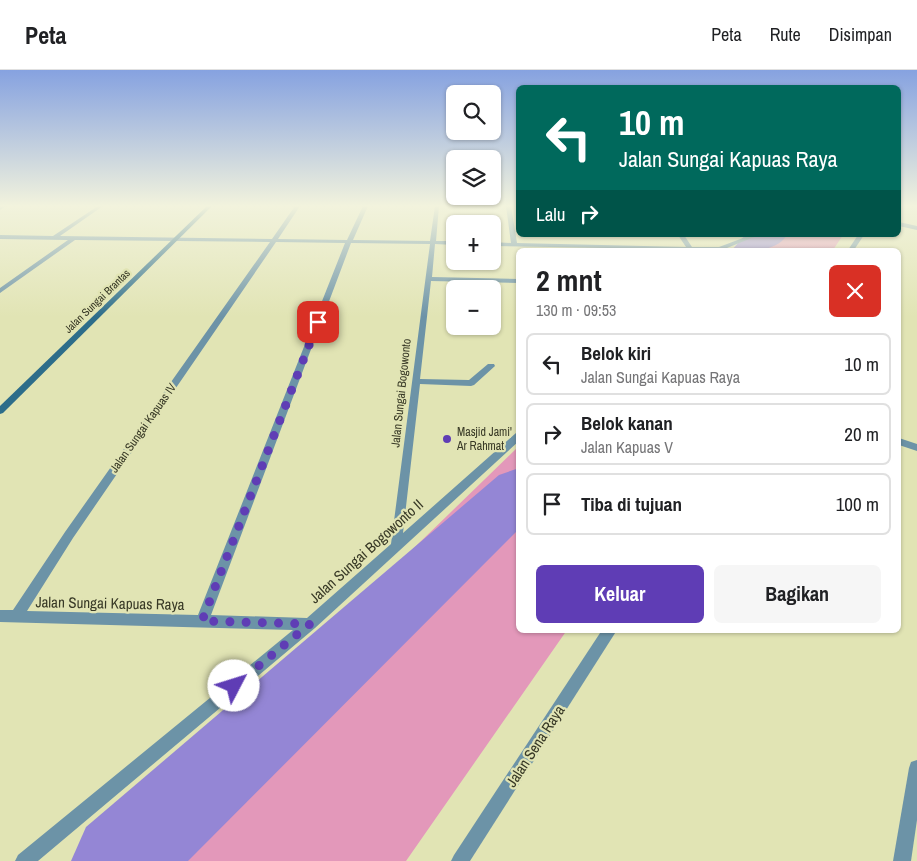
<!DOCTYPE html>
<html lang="id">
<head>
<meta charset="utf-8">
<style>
	:root { --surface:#fff; --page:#f6f6f6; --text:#202124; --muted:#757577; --line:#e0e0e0; --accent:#5f3db5 }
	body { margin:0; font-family:"Archivo Narrow",sans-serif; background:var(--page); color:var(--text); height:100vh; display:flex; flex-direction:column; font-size:19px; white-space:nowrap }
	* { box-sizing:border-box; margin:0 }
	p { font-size:16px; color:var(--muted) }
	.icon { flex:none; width:28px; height:28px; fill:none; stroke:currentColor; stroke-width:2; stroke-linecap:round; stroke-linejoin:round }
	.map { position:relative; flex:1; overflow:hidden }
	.sheet { position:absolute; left:516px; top:178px; width:385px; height:385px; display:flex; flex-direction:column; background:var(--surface); border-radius:8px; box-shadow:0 1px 4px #0004 }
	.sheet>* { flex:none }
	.guide { position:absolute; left:516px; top:15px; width:385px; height:152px; border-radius:8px; box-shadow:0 1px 4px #0004; background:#00695c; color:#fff; overflow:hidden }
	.tools { position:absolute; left:446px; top:15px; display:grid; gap:10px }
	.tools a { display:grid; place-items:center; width:55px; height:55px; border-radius:8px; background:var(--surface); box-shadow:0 1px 4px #0004; font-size:25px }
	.pin { position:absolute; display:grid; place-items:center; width:42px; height:42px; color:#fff; margin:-21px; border-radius:10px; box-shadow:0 2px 8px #0006 }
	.me { position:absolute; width:55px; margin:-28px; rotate:50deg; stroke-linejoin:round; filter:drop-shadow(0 0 4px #0008) }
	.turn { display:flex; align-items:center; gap:18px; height:105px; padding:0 20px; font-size:22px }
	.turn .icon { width:65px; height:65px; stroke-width:2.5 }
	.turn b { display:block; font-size:35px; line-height:42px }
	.then { display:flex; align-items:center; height:48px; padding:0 20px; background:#0003; gap:10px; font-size:19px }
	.round { display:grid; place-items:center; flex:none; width:52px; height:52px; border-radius:8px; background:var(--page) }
	.head { display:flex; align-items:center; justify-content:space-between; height:85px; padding:0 20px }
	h1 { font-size:30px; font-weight:800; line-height:38px }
	.primary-button { display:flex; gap:10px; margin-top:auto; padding:10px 20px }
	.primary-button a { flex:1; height:58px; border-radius:8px; background:var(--accent); color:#fff; font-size:20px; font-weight:800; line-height:58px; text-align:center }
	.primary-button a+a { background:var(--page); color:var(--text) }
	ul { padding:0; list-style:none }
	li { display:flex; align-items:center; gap:15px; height:62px; margin:0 10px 8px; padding:0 10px; border:2px solid var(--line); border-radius:8px }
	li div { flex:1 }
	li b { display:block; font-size:19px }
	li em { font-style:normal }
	header { display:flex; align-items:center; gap:30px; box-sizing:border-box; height:70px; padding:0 25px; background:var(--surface); border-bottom:1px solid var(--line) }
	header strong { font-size:24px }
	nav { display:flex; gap:28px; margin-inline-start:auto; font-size:18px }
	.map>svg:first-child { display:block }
</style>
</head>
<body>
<header>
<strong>Peta</strong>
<nav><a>Peta</a><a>Rute</a><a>Disimpan</a></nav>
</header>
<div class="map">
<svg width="917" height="791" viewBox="0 0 917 791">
	<rect width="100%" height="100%" fill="#e1e4b4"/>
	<!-- green -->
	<g fill="#e398ba">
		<path d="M 767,165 L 843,165 L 833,180 L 728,180 Z"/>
		<path d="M 519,376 L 519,560 L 567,560 L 406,791 L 81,791 L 315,574 Z"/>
	</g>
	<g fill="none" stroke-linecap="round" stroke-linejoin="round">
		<!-- river -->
		<g fill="#9486d5" fill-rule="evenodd">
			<path d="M 745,165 L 787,165 C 775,183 752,180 732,180 Z"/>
			<path d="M 519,398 L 519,459 L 188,791 L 71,791 L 86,757 L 499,405 Z"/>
		</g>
		<!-- street -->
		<g fill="#6c93a7" fill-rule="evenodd">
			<path d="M 0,136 L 6,136 L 0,140 Z"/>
			<path d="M 98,136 L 103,136 L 60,166 L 272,169 L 295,136 L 300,136 L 278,169 L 347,170 L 363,136 L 368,136 L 353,170 L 430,171 L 435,136 L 439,136 L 436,171 L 455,171 L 455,175 L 435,174 L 432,207 L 519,209 L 519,213 L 431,211 L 420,309 L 469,310 L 488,294 L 494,294 L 495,296 L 474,315 L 471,316 L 420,314 L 403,463 L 516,363 L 519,362 L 519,371 L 315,558 L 38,791 L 15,791 L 18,785 L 293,560 L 0,552 L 0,540 L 13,540 L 65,462 L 270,172 L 75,170 L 0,223 L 0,218 L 68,170 L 0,169 L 0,165 L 53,166 ZM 276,172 L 345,173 L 198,545 L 27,541 L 73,468 ZM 351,173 L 430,174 L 391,474 L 307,548 L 211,545 Z"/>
			<path d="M 506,136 L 511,136 L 517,173 L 686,177 L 678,165 L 684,165 L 692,177 L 719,177 L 751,165 L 759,165 L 722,180 L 492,176 L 492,172 L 511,173 Z"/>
			<path d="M 899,152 L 917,156 L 917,160 L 899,156 Z"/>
			<path d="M 858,165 L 864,165 L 854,180 L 848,180 Z"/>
			<path d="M 899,368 L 917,374 L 917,381 L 899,375 Z"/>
			<path d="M 602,560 L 617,560 L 470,791 L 451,791 L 454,785 Z"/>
			<path d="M 917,690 L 917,750 L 911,791 L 893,791 L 909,698 L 911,692 Z"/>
		</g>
		<!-- secondary -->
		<path fill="#2d6d8a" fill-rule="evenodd" d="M 207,136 L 212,136 L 3,343 L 0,344 L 0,336 Z"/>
	</g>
	<!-- sky -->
	<linearGradient id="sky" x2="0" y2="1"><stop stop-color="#86a2e0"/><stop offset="0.55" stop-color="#f2f3dd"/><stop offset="1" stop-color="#f2f3dd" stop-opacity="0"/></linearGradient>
	<rect width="917" height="247" fill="url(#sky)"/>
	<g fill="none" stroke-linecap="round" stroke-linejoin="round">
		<!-- route -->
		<path stroke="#5f3db5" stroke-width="9" stroke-dasharray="0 16.2" d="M 234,616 L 310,554 L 202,551 L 318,252"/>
	</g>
	<!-- markers -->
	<circle fill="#5f3db5" stroke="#e1e4b4" stroke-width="2" cx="447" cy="369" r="5"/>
	<g text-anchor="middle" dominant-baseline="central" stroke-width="4.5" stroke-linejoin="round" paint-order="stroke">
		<!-- far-street labels -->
		<g font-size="11" fill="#383926" stroke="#e1e4b4">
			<text transform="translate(97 231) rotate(-44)">Jalan Sungai Brantas</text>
		</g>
		<!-- street labels -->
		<g font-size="12" fill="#383926" stroke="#e1e4b4">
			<text transform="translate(401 323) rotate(-84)">Jalan Sungai Bogowonto</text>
			<text transform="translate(143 358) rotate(-55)">Jalan Sungai Kapuas IV</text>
		</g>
		<!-- poi labels -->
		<g font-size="12" fill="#383926" stroke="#e1e4b4" text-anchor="start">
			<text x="457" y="362">Masjid Jami'<tspan x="457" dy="14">Ar Rahmat</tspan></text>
		</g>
		<!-- near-street labels -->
		<g font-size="15" fill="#383926" stroke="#e1e4b4">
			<text transform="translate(366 481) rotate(-42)">Jalan Sungai Bogowonto II</text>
			<text transform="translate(110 533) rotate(1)">Jalan Sungai Kapuas Raya</text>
			<text transform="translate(535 676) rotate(-57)">Jalan Sena Raya</text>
		</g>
	</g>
</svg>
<div class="tools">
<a><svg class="icon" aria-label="search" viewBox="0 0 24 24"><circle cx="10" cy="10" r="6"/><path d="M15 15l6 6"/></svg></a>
<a><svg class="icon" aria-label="layers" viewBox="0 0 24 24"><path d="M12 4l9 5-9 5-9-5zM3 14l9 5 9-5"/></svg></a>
<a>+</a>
<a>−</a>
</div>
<div class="pin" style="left:318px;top:252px;background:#d93025"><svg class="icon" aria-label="arrive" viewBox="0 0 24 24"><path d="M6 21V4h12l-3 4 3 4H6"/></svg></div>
<svg class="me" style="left:234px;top:616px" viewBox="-20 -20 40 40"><circle r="19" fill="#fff"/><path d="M0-13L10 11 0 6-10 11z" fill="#5f3db5"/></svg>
<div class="guide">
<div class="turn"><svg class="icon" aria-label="left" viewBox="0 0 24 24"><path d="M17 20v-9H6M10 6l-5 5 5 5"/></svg><div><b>10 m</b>Jalan Sungai Kapuas Raya</div></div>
<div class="then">Lalu<svg class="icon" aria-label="right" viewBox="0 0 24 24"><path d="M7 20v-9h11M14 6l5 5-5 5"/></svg></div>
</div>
<section class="sheet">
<div class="head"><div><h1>2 mnt</h1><p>130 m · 09:53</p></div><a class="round" style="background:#d93025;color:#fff"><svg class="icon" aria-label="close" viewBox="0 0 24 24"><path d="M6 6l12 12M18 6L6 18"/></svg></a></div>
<ul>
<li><svg class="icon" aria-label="left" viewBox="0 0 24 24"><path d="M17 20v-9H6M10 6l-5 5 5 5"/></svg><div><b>Belok kiri</b><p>Jalan Sungai Kapuas Raya</p></div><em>10 m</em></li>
<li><svg class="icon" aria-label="right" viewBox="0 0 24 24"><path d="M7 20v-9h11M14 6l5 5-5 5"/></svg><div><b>Belok kanan</b><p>Jalan Kapuas V</p></div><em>20 m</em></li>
<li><svg class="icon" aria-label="arrive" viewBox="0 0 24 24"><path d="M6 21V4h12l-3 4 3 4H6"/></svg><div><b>Tiba di tujuan</b></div><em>100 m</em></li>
</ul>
<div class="primary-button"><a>Keluar</a><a>Bagikan</a></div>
</section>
</div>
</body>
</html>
